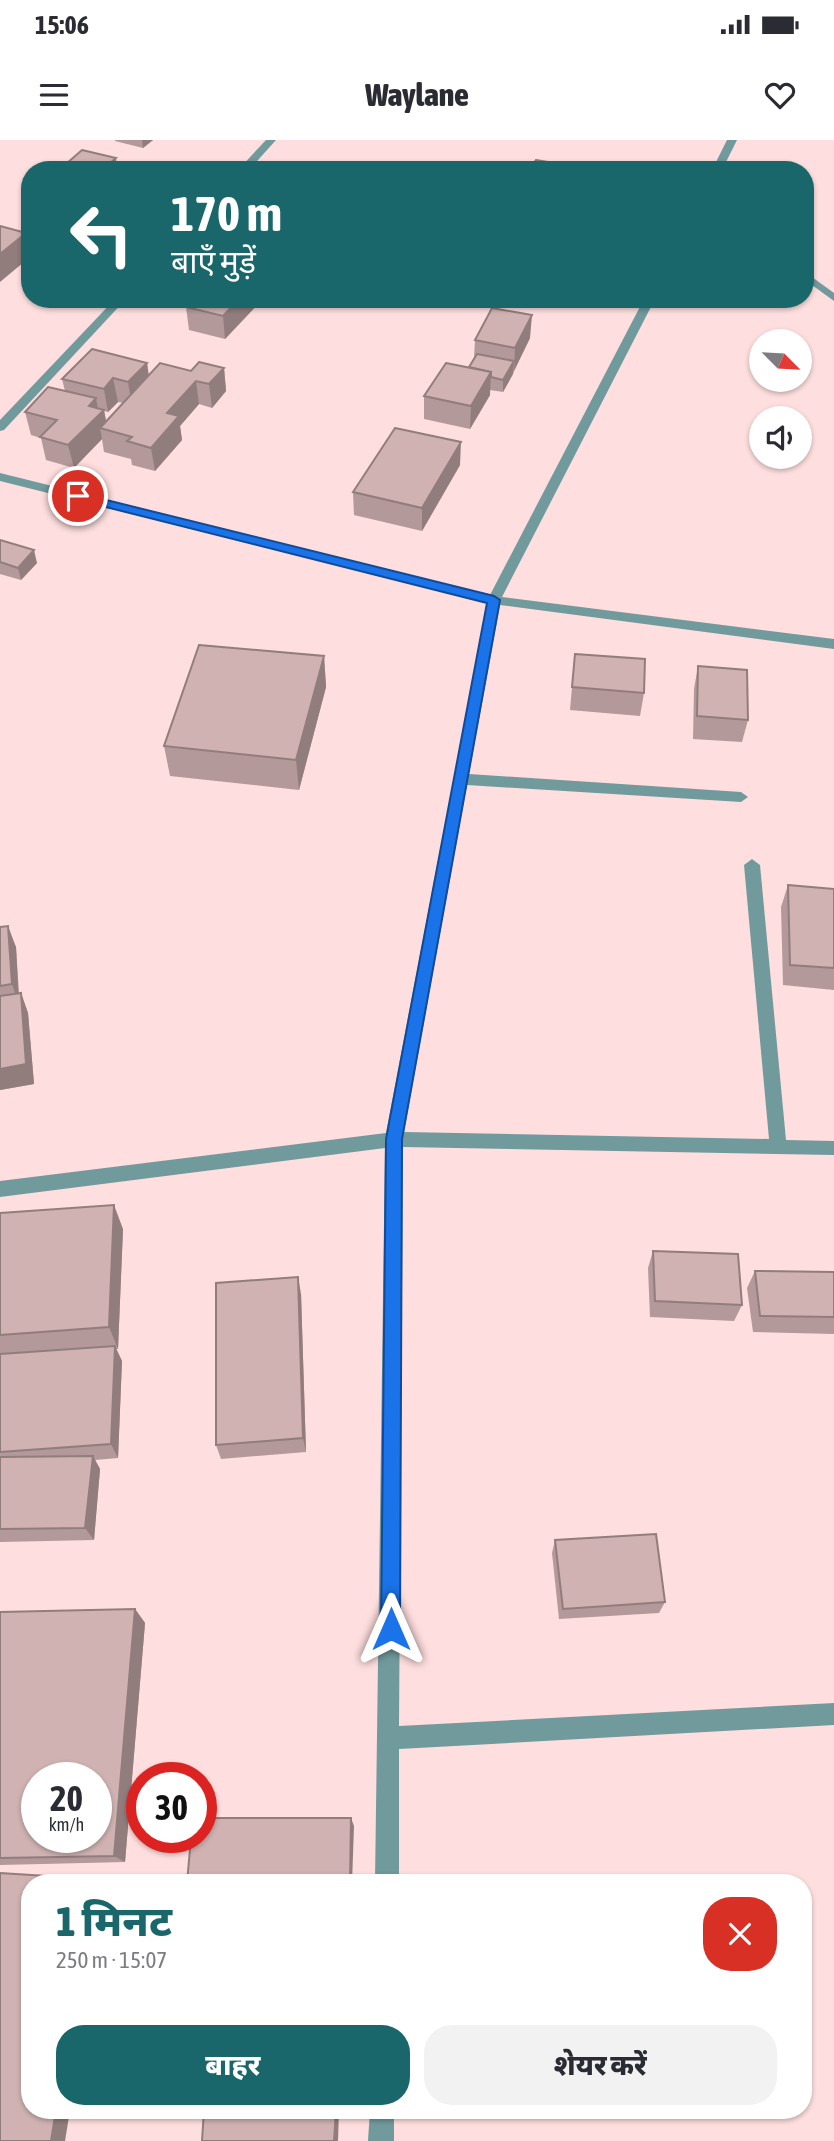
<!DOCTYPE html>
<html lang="hi">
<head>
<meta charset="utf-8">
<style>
	:root { --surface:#fff; --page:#f2f2f3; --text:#2b2b33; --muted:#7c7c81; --accent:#19676b }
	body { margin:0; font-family:"Asap Condensed","Noto Sans Devanagari",sans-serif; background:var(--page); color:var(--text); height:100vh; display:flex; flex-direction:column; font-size:26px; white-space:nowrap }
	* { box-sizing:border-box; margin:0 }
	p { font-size:23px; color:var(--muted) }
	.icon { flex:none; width:38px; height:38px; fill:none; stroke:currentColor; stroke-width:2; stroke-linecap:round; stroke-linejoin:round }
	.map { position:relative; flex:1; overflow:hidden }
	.side { position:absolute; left:21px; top:1734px; width:791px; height:245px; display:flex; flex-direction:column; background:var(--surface); border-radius:28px; box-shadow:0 2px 5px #0004 }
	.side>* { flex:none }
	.banner { position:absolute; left:21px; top:21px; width:793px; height:147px; border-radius:28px; box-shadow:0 2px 5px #0004; background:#19676b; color:#fff; overflow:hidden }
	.needle { width:46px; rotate:114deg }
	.buttons { position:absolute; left:749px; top:189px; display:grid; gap:14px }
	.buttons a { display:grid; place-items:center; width:63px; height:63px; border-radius:50%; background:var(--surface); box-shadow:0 2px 5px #0004; font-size:35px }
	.speed { position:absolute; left:21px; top:1622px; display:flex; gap:14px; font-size:35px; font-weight:700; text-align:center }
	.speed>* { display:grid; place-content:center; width:91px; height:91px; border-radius:50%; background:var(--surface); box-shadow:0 2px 5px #0004; line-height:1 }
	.speed small { font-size:18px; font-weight:400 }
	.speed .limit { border:10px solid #d22; background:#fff; color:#111 }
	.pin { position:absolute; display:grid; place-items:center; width:60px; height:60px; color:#fff; margin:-30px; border:4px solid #fff; border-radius:50%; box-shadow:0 2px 7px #0007 }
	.me { position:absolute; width:77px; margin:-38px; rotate:0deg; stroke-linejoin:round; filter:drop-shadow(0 0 5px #0008) }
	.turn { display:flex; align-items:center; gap:24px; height:147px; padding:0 35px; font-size:32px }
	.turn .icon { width:91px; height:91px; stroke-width:2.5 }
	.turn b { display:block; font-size:49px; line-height:60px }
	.round { display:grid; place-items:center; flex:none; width:74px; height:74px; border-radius:28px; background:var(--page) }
	.headline { display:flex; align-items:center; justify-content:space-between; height:119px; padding:0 35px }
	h1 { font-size:42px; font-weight:800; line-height:52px; color:var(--accent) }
	.button { display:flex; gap:14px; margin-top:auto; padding:14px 35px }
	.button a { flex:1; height:80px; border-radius:28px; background:var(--accent); color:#fff; font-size:28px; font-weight:800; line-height:80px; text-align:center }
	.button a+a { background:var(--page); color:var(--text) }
	.status { display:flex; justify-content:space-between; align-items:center; height:49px; padding:0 35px; background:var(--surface); direction:ltr }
	.status svg { height:19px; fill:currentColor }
	header { display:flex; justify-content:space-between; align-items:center; height:91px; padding:0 35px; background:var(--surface); font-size:32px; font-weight:800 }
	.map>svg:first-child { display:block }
</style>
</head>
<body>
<div class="status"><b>15:06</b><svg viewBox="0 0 49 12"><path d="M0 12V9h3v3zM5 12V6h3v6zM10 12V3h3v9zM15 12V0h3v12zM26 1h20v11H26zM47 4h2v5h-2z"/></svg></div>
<header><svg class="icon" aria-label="menu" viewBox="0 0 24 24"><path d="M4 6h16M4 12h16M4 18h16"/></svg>Waylane<svg class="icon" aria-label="heart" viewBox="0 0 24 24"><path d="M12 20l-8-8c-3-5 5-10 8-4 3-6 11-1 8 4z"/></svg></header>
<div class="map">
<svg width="834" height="2001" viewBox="0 0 834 2001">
	<rect width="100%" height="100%" fill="#fedede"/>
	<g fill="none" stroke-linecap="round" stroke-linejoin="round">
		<!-- minor -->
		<g fill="#719a9d" fill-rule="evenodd">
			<path d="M 266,0 L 276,0 L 249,30 L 238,30 Z"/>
			<path d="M 727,0 L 737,0 L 722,30 L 712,30 Z"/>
			<path d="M 805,132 L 834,153 L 834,161 L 805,140 Z"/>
			<path d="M 115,159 L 126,159 L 4,290 L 0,291 L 0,280 Z"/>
			<path d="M 644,159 L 655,159 L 502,457 L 834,499 L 834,509 L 500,465 L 469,634 L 741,652 L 748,657 L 741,662 L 467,645 L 404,992 L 769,999 L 744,725 L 752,719 L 760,725 L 786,1000 L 834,1001 L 834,1015 L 403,1007 L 399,1586 L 834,1563 L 834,1585 L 399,1609 L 399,1743 L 375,1743 L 385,1008 L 0,1057 L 0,1041 L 386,993 L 487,463 L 0,341 L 0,333 L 490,455 Z"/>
			<path d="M 370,1970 L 394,1970 L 394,2001 L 368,2001 Z"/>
		</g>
	</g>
	<!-- wall -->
	<g fill="#b39999" fill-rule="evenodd">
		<path d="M 115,0 L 153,0 L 143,8 L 115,1 Z"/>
		<path d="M 263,159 L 225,199 L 189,190 L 186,167 Z"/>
		<path d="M 530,198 L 514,231 L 513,234 L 503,252 L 490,250 L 490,255 L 470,289 L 424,279 L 424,256 L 469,227 L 474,218 L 475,200 Z"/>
		<path d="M 147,223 L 149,236 L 191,231 L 224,228 L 226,251 L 212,268 L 199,264 L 180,286 L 182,300 L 155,331 L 132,325 L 131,319 L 104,312 L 102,299 L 74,328 L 46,320 L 41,298 L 31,295 L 25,272 L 65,251 L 62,239 ZM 118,262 L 123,263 L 106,282 L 104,271 L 108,272 Z"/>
		<path d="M 460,325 L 422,391 L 354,375 L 353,352 Z"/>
		<path d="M 0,400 L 37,423 L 21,440 L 0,434 Z"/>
		<path d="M 575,514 L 644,553 L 640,576 L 570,570 Z"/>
		<path d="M 324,516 L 326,547 L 299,650 L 170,636 L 164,606 Z"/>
		<path d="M 698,526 L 748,580 L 742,602 L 693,599 L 694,549 Z"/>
		<path d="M 788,745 L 834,749 L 834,850 L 783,845 L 781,767 Z"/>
		<path d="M 0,787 L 16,807 L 19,853 L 21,853 L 28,873 L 34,944 L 0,950 Z"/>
		<path d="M 0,1073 L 123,1089 L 118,1209 L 116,1209 L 122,1221 L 118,1318 L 95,1320 L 100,1329 L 94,1400 L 0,1402 Z"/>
		<path d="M 653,1111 L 742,1165 L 734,1181 L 650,1177 L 648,1128 Z"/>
		<path d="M 755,1131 L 834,1132 L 834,1194 L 753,1192 L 747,1148 Z"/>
		<path d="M 301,1154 L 306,1312 L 221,1319 L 216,1305 Z"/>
		<path d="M 555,1400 L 665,1462 L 659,1473 L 559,1479 L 552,1413 Z"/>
		<path d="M 135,1469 L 145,1483 L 125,1722 L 0,1725 L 0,1472 Z"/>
	</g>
	<!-- shaded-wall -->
	<g fill="#927d7d">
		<path d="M 142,0 L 153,0 L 143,8 Z"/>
		<path d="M 116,18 L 117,30 L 102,30 Z"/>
		<path d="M 26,93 L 30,110 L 30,117 L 0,142 L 0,114 Z"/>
		<path d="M 239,159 L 263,159 L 225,199 L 223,176 Z"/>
		<path d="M 532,175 L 530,198 L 514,231 L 515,208 Z"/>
		<path d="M 514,221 L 513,234 L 503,252 L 503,240 Z"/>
		<path d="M 147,223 L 150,246 L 132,266 L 128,242 Z"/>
		<path d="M 224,228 L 226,251 L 212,268 L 209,244 Z"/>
		<path d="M 491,232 L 490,255 L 470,289 L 471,266 Z"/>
		<path d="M 113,238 L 118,262 L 108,272 L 104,249 Z"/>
		<path d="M 196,241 L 199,264 L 180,286 L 182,300 L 155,331 L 151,308 L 167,273 Z"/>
		<path d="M 96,258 L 99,275 L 104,270 L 108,291 L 100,288 L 102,299 L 74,328 L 68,305 L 89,266 Z"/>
		<path d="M 461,302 L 460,325 L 422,391 L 422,368 Z"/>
		<path d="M 34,410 L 37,423 L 21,440 L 18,428 Z"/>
		<path d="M 324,516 L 326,547 L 299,650 L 296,620 Z"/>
		<path d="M 8,786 L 16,807 L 19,865 L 12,844 Z"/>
		<path d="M 21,853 L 28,873 L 34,944 L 0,950 L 0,929 Z"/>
		<path d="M 114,1065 L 123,1089 L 118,1209 L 109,1187 Z"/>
		<path d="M 298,1137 L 301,1154 L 306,1312 L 303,1298 Z"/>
		<path d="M 115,1206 L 122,1221 L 118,1318 L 111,1304 Z"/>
		<path d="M 93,1316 L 100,1329 L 94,1400 L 85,1388 Z"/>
		<path d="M 135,1469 L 145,1483 L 125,1722 L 114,1716 Z"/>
		<path d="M 351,1678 L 354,1686 L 352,1743 L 350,1743 Z"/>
		<path d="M 56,1970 L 70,1970 L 65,2001 L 51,2001 Z"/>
		<path d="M 336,1970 L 339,1970 L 338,2001 L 334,2001 Z"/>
	</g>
	<!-- building -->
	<g fill="#d0b2b2" stroke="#927d7d" stroke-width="2" fill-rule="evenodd">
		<path d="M 82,10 L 116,18 L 102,30 L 59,30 Z"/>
		<path d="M 536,20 L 566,25 L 563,30 L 535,30 L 529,29 Z"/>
		<path d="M 0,86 L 26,93 L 0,114 Z"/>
		<path d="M 193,159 L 239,159 L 223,176 L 186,167 Z"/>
		<path d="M 492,168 L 532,175 L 515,208 L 475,200 Z"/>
		<path d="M 92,209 L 147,223 L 128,242 L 113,238 L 104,249 L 62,239 Z"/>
		<path d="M 477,214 L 514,221 L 503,240 L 491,237 L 491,232 L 469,227 Z"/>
		<path d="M 199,222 L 224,228 L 209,244 L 196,241 L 167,273 L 179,276 L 151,308 L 127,301 L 132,297 L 100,288 L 160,223 L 191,231 Z"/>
		<path d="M 446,223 L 491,232 L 471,266 L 424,256 Z"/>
		<path d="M 48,247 L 96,258 L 89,266 L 104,270 L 68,305 L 40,297 L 57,280 L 25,272 Z"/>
		<path d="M 395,288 L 461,302 L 422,368 L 353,352 Z"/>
		<path d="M 0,400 L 34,410 L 18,428 L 0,422 Z"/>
		<path d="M 199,505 L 324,516 L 296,620 L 164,606 Z"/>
		<path d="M 575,514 L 645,519 L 644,553 L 572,547 Z"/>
		<path d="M 698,526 L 747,530 L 748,580 L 697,576 Z"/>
		<path d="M 788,745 L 834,749 L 834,828 L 790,825 Z"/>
		<path d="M 8,786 L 12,844 L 0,846 L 0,787 Z"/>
		<path d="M 21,853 L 26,924 L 0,929 L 0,856 Z"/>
		<path d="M 114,1065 L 109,1187 L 0,1195 L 0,1073 Z"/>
		<path d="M 653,1111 L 738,1114 L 742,1165 L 655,1161 Z"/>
		<path d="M 755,1131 L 834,1132 L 834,1177 L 760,1176 Z"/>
		<path d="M 298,1137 L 303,1298 L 216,1305 L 216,1143 Z"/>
		<path d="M 115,1206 L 111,1304 L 0,1312 L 0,1214 Z"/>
		<path d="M 93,1316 L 85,1388 L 0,1389 L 0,1317 Z"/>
		<path d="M 656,1394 L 665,1462 L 563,1469 L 555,1400 Z"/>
		<path d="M 135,1469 L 114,1716 L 0,1718 L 0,1472 ZM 37,1638 L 96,1638 L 96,1698 L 37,1698 Z"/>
		<path d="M 201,1678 L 351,1678 L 350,1743 L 187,1743 L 191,1698 L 201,1698 Z"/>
		<path d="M 0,1733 L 93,1739 L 93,1743 L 30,1743 L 30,1970 L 56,1970 L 51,2001 L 0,2001 Z"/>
		<path d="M 204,1970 L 336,1970 L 334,2001 L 202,2001 Z"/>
	</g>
	<!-- route -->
	<path fill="#1a73e8" stroke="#114b97" stroke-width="2" d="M 78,353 L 494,456 L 500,460 L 402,999 L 400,1489 L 397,1496 L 391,1499 L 384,1496 L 381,1489 L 386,999 L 487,463 L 74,359 L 74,354 Z"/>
</svg>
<div class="buttons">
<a><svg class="needle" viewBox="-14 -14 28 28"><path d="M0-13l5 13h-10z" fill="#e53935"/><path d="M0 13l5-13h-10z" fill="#7c7c81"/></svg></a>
<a><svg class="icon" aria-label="sound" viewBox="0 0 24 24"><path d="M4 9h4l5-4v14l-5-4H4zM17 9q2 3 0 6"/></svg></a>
</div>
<div class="speed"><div>20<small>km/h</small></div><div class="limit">30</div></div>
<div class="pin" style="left:78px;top:356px;background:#d93025"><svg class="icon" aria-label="arrive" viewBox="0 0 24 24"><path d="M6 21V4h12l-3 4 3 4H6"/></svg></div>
<svg class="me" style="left:391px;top:1489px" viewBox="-20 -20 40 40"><path d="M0-17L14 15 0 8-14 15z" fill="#1a73e8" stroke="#fff" stroke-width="4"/></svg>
<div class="banner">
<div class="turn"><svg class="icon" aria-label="left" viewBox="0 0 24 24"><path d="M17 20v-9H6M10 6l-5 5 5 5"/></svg><div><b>170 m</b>बाएँ मुड़ें</div></div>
</div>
<section class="side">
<div class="headline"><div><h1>1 मिनट</h1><p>250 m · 15:07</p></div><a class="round" style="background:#d93025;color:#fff"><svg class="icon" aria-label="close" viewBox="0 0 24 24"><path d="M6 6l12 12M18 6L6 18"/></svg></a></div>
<div class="button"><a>बाहर</a><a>शेयर करें</a></div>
</section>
</div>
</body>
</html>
